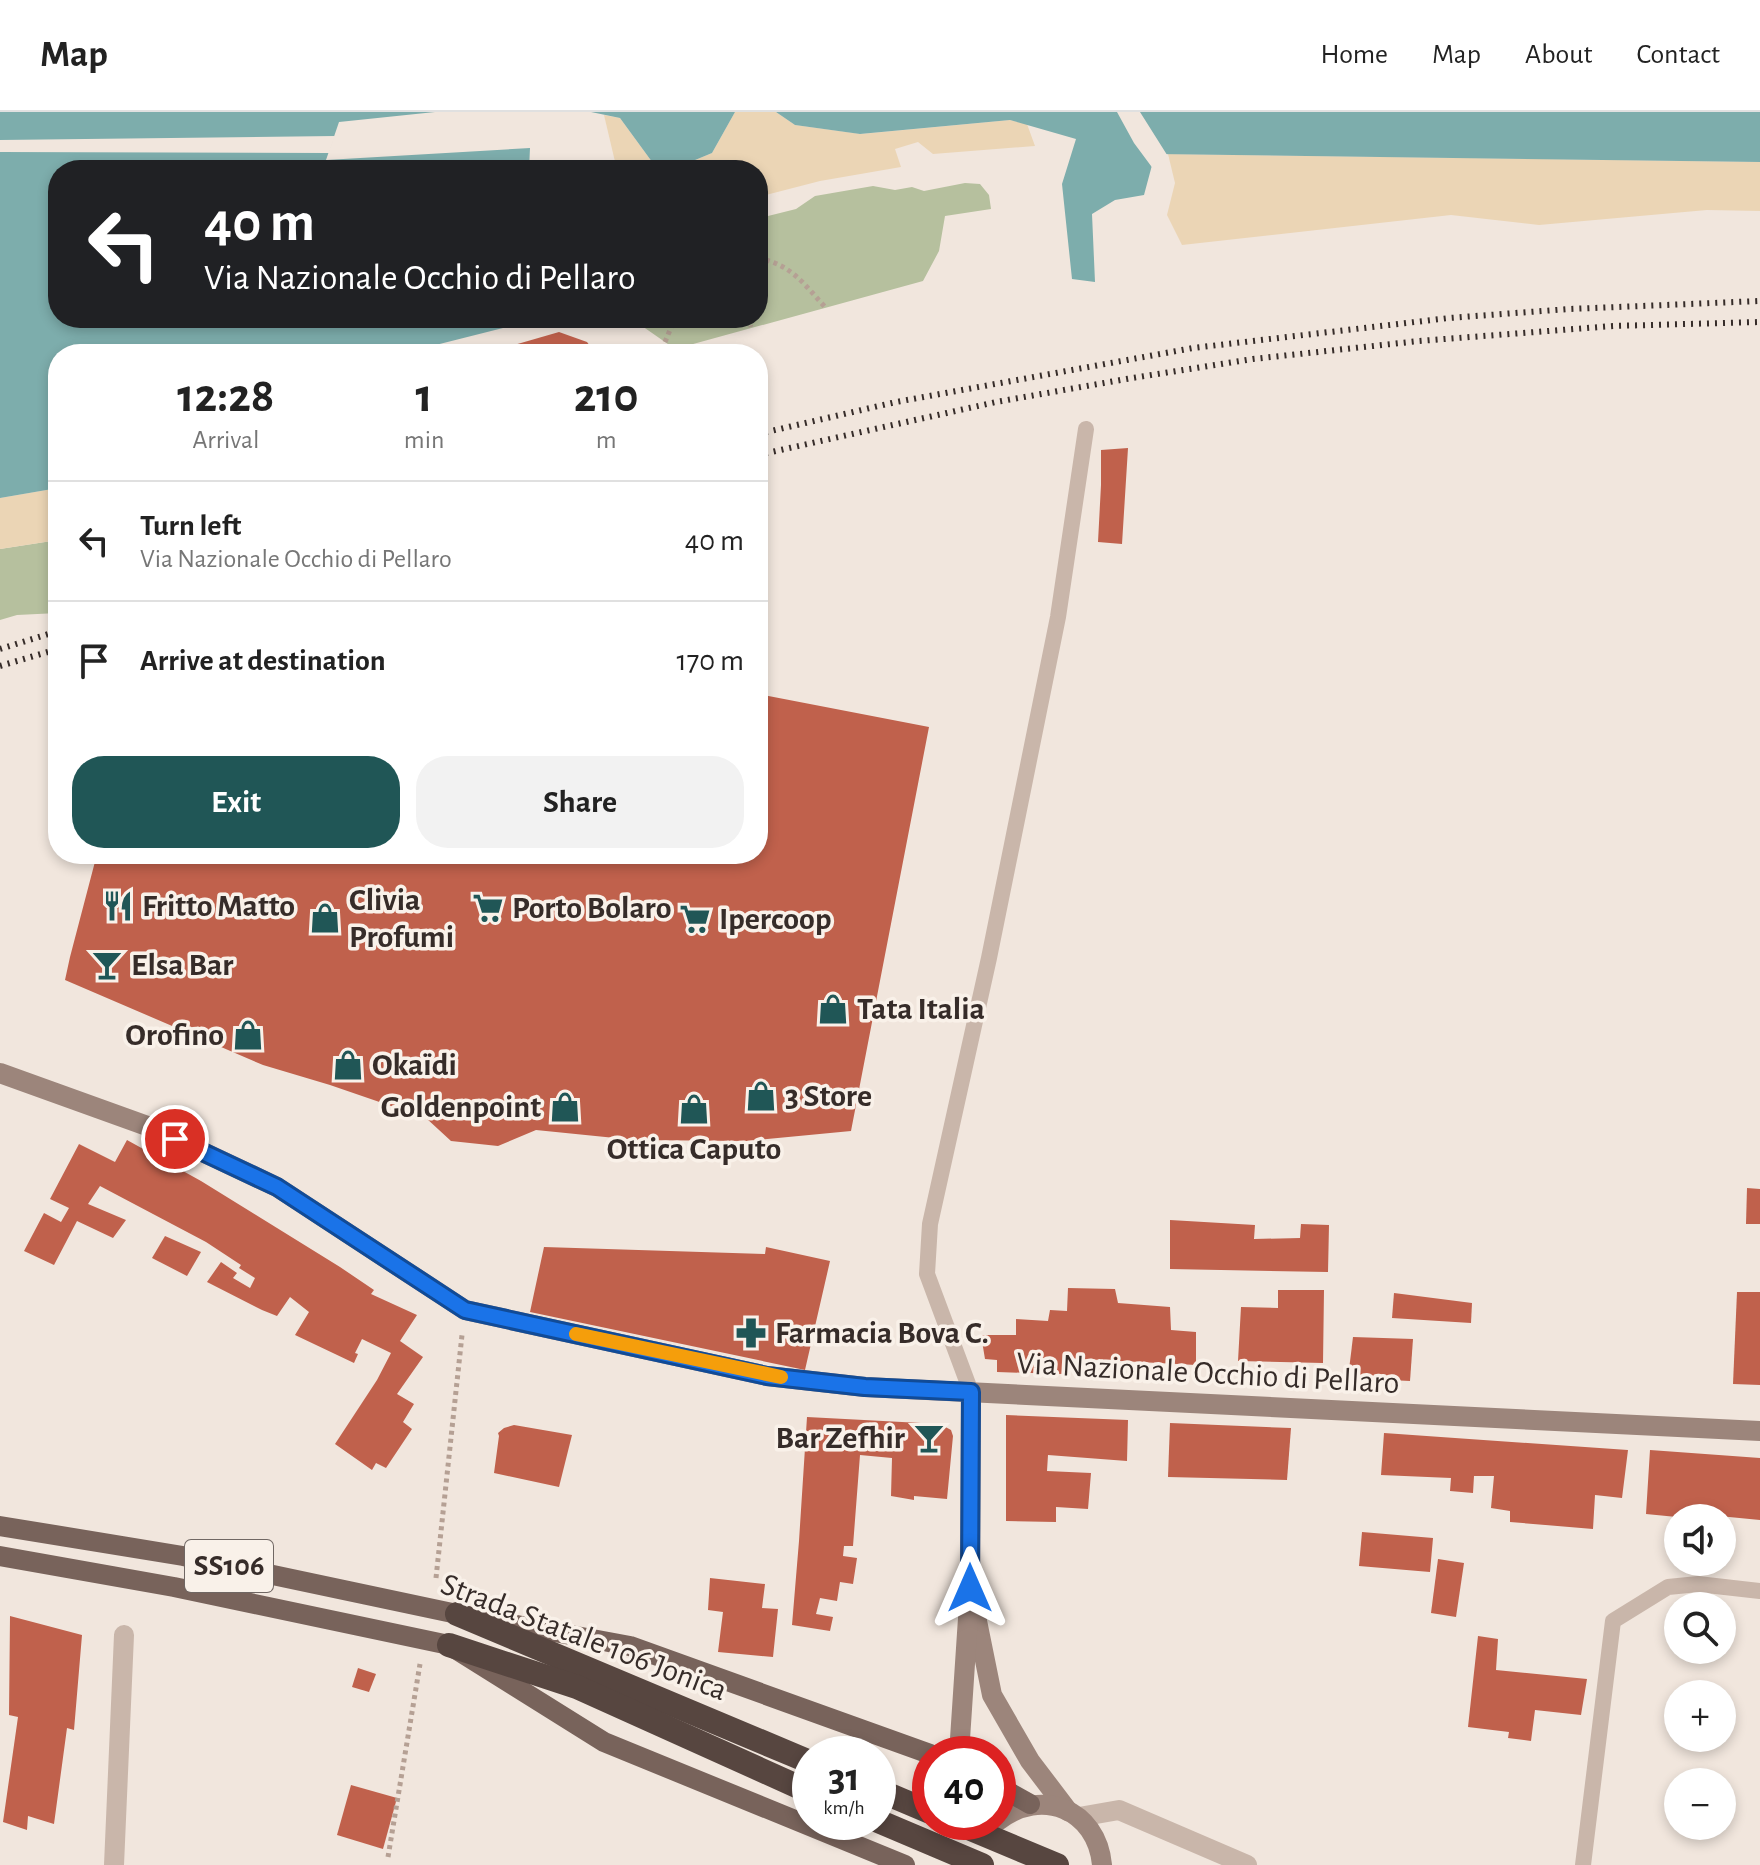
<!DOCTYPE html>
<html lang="en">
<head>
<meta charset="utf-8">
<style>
	:root { --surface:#fff; --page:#f2f2f2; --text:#222; --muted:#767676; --line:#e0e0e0; --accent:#205656 }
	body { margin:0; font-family:"Alegreya Sans",sans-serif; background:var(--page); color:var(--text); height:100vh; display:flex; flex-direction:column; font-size:30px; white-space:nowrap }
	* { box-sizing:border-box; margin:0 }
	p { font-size:26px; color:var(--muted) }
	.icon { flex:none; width:44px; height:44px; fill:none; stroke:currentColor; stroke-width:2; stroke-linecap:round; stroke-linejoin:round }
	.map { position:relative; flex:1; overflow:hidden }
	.sheet { position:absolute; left:48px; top:232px; width:720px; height:520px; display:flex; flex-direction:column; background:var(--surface); border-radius:32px; box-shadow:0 4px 12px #0003 }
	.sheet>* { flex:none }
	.banner { position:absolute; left:48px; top:48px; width:720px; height:168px; border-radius:32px; box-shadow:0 4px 12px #0003; background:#202124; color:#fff; overflow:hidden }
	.tools { position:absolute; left:1664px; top:1392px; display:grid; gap:16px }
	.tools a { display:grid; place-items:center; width:72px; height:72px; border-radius:50%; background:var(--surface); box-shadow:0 4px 12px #0003; font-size:40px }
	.speed { position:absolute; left:792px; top:1624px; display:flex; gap:16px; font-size:40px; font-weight:700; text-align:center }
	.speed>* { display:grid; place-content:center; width:104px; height:104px; border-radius:50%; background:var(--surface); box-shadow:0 4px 12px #0003; line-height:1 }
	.speed small { font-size:20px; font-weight:400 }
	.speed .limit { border:12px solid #d22; background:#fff; color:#111 }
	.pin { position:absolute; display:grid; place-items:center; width:68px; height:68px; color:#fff; margin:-34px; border:4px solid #fff; border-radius:50%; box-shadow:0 2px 8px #0007 }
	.me { position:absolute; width:88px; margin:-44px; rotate:0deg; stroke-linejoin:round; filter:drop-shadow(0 0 6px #0008) }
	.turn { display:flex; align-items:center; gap:28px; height:168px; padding:0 24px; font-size:36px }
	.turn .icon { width:104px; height:104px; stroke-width:2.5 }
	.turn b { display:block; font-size:56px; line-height:68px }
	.eta { display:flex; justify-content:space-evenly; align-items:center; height:136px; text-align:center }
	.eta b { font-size:48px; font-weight:700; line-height:56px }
	.cta { display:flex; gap:16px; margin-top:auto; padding:16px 24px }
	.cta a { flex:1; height:92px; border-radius:32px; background:var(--accent); color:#fff; font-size:32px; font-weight:700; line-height:92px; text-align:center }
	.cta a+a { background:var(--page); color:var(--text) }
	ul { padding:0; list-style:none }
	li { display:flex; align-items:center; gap:24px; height:120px; padding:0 24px; border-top:2px solid var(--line) }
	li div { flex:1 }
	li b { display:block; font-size:30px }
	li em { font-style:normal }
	header { display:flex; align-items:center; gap:48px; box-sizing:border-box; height:112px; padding:0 40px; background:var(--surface); border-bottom:2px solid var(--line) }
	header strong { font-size:38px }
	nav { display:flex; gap:44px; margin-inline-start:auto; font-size:28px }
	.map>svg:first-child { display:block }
</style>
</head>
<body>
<header>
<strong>Map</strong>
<nav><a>Home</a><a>Map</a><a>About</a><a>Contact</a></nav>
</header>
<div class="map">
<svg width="1760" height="1753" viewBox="0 0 1760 1753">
	<rect width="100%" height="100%" fill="#f1e6dd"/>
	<!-- green -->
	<g fill="#b6c09e">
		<path d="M 965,71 L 980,72 L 989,83 L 991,97 L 945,104 L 939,139 L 923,169 L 675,237 L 642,214 L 638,206 L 758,206 L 758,102 L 768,104 L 796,97 L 815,84 L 873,74 L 895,78 L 912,75 L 924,79 Z"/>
		<path d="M 58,428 L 58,501 L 17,503 L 0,508 L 0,437 Z"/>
	</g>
	<!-- sand -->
	<g fill="#ebd5b5">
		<path d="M 735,0 L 776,0 L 795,13 L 861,22 L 1010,8 L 1027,12 L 1035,34 L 933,42 L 918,30 L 895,37 L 901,55 L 820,69 L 758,85 L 758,58 L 671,58 L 712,41 Z"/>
		<path d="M 604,3 L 620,6 L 658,58 L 617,58 Z"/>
		<path d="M 1168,42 L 1760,50 L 1760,99 L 1707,98 L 1539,113 L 1451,103 L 1182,133 L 1167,103 L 1175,71 Z"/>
		<path d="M 58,376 L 58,428 L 0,437 L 0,386 Z"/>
	</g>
	<!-- water -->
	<g fill="#7dadac">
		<path d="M 0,0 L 435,0 L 339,10 L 326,48 L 530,36 L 529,58 L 58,58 L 58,206 L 506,206 L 503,216 L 400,242 L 58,242 L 58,376 L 0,386 Z"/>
		<path d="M 591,0 L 735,0 L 712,41 L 671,58 L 658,58 L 620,6 Z"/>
		<path d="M 776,0 L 1760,0 L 1760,50 L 1155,42 L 1144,83 L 1115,88 L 1092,102 L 1095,170 L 1072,167 L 1062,72 L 1076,27 L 1010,8 L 860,22 L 795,13 Z"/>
	</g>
	<!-- pier -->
	<g fill="#f1e6dd">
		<path d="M 1117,0 L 1140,0 L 1169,46 L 1157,46 L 1154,58 L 1134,31 Z"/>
		<path d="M 335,24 L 329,41 L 0,40 L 0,28 Z"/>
	</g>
	<!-- building -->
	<g fill="#c0614c">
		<path d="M 559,220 L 587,230 L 596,242 L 483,242 Z"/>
		<path d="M 1128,336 L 1122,432 L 1098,430 L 1101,373 L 1101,338 Z"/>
		<path d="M 758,582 L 929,615 L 851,1019 L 747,1029 L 635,1028 L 536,1018 L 498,1034 L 451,1029 L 426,1006 L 330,973 L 263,953 L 65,868 L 70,845 L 97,742 L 232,742 L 255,747 L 256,742 L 758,742 Z"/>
		<path d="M 127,1028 L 201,1069 L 340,1155 L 374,1178 L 371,1182 L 417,1203 L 400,1229 L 423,1245 L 397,1282 L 414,1292 L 403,1310 L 412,1317 L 386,1356 L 376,1351 L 372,1358 L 335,1332 L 377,1268 L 391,1241 L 362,1227 L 355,1241 L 358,1242 L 354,1251 L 295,1223 L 309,1200 L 290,1185 L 277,1204 L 262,1198 L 207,1170 L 221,1150 L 237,1161 L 233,1166 L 250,1176 L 255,1166 L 239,1156 L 241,1153 L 206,1130 L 100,1074 L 88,1092 L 126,1108 L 113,1126 L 77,1109 L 54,1153 L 24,1139 L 44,1101 L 61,1110 L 69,1096 L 50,1087 L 79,1032 L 115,1050 Z"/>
		<path d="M 1747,1076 L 1760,1077 L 1760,1112 L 1746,1112 Z"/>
		<path d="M 1170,1108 L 1255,1113 L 1254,1127 L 1300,1126 L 1301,1112 L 1329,1113 L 1328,1160 L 1170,1157 Z"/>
		<path d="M 165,1124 L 201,1140 L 187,1164 L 152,1146 Z"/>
		<path d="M 544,1135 L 765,1142 L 766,1135 L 830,1149 L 805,1258 L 530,1200 Z"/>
		<path d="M 1068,1176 L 1115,1177 L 1118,1191 L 1170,1195 L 1171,1218 L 1196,1220 L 1196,1253 L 1064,1246 L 1063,1262 L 997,1260 L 997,1248 L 985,1247 L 981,1223 L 1016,1223 L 1016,1207 L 1048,1209 L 1050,1198 L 1067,1199 Z"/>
		<path d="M 1278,1178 L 1324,1178 L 1323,1251 L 1238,1249 L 1241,1195 L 1278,1196 Z"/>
		<path d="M 1737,1180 L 1760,1180 L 1760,1273 L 1733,1272 Z"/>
		<path d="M 1394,1181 L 1472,1191 L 1471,1211 L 1392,1206 Z"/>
		<path d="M 1353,1225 L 1413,1227 L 1410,1269 L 1348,1266 Z"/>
		<path d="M 1006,1303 L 1128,1308 L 1127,1349 L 1048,1343 L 1047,1359 L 1091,1361 L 1088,1397 L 1056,1395 L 1056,1410 L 1006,1409 Z"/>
		<path d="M 807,1305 L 940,1312 L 951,1318 L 953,1324 L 947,1387 L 914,1384 L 914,1388 L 891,1384 L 892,1346 L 860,1343 L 853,1434 L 844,1434 L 843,1444 L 857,1446 L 853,1472 L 840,1470 L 837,1489 L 820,1486 L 816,1502 L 833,1505 L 830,1519 L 792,1513 L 799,1429 Z"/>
		<path d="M 1170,1311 L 1291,1316 L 1287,1368 L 1168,1365 Z"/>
		<path d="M 514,1313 L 572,1323 L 559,1375 L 494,1361 L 499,1324 L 498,1321 L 504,1316 Z"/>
		<path d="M 1384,1321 L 1628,1338 L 1622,1386 L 1595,1383 L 1593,1417 L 1510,1410 L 1510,1399 L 1491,1396 L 1494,1364 L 1474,1364 L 1473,1381 L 1450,1379 L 1451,1366 L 1381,1363 Z"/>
		<path d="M 1650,1338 L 1760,1346 L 1760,1408 L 1688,1401 L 1687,1406 L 1646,1402 Z"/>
		<path d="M 1362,1420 L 1433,1426 L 1430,1460 L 1359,1454 Z"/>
		<path d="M 1438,1447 L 1464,1451 L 1456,1505 L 1431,1501 Z"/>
		<path d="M 710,1466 L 765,1472 L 762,1496 L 778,1497 L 773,1545 L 718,1540 L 723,1500 L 708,1498 Z"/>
		<path d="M 10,1504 L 82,1523 L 74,1618 L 67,1616 L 54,1712 L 28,1704 L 27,1718 L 3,1710 L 18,1605 L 9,1603 Z"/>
		<path d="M 1478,1524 L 1498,1527 L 1496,1558 L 1587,1567 L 1581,1603 L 1535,1598 L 1531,1629 L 1508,1626 L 1509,1620 L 1468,1615 Z"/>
		<path d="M 358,1556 L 376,1562 L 369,1580 L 352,1575 Z"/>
		<path d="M 351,1673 L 397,1686 L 383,1737 L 337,1723 Z"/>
	</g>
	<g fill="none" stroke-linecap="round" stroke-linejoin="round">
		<!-- path -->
		<g stroke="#b5a094" stroke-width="5" stroke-dasharray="4 4" stroke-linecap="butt">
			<path d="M 758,146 C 792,153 803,171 825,195"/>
			<path d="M 748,206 L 751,215"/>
			<path d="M 665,230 L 675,206"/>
			<path d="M 436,1466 L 462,1223"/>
			<path d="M 388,1745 L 420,1552"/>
		</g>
		<!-- lane -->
		<g stroke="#c9b6aa" stroke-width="16">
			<path d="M 971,1280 L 927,1162 L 930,1112 L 989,846 L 1058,505 L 1086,317"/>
			<path d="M 1583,1753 L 1613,1509 L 1668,1475 L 1698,1472 L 1760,1479"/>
		</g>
		<!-- street -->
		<g stroke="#c9b6aa" stroke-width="20">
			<path d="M 1079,1705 L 1119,1698 L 1247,1753"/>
			<path d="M 114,1753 L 124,1523"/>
		</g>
		<!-- secondary -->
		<g stroke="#9c857b" stroke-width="20">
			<path d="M 0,961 L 150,1015 L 277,1075 L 465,1198 L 767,1264 L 865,1275 L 1760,1319"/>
			<path d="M 976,1504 L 992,1583 L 1030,1649 L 1068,1699"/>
			<path d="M 959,1642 L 970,1476 L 971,1280"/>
			<path d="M 998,1709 C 1041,1675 1097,1697 1102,1753"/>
		</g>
		<!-- primary -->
		<g stroke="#78635b" stroke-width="20">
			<path d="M 0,1414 L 183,1444 L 457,1502 L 630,1534 L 930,1642"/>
			<path d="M 0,1444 L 174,1475 L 449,1533 L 604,1630 L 905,1753"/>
			<path d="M 998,1674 L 1030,1692"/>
		</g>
		<!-- highway -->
		<g stroke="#574640" stroke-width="24">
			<path d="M 457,1502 L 810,1650"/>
			<path d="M 449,1533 L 577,1575 L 810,1680"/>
			<path d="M 878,1678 L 930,1700"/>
			<path d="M 878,1709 L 982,1753"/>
			<path d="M 954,1710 L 1057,1753"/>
		</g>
		<!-- rail -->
		<g stroke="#362c29" stroke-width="6" stroke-dasharray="2 6" stroke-linecap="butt">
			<path d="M 758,322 L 896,290 L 1193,236 L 1449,206 L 1569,197 L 1760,189"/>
			<path d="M 758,343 L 996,290 L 1132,266 L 1253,247 L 1419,229 L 1613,214 L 1760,210"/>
			<path d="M 0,537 L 58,519"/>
			<path d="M 0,554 L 58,537"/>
		</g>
	</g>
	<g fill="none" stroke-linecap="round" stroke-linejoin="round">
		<!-- route casing -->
		<g stroke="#114b97" stroke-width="20">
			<path id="route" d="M 175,1027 L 277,1075 L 465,1198 L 767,1264 L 865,1275 L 971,1280 L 970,1476"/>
		</g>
		<!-- route -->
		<use href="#route" stroke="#1a73e8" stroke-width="14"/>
		<!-- slow -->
		<path stroke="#f59e0b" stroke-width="14" d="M 576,1222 L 781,1265"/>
	</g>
	<!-- icons -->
	<defs>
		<g id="restaurant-bare" transform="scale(2.4)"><path d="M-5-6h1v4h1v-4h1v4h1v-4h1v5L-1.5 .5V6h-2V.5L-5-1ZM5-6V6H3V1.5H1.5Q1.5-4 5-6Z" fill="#205656" stroke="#f9f1e9" stroke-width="2.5" paint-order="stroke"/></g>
		<g id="supermarket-bare" transform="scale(2.4)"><path d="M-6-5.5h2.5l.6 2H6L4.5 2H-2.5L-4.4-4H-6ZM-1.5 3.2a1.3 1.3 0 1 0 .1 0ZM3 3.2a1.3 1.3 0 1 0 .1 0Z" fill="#205656" stroke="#f9f1e9" stroke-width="2.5" paint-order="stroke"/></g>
		<g id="shop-bare" transform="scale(2.4)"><path d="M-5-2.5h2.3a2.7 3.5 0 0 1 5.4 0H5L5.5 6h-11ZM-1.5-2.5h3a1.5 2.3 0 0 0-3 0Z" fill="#205656" stroke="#f9f1e9" stroke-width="2.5" paint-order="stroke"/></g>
		<g id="bar-bare" transform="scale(2.4)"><path d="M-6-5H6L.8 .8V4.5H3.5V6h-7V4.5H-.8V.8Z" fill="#205656" stroke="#f9f1e9" stroke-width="2.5" paint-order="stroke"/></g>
		<g id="pharmacy-bare" transform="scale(2.4)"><path d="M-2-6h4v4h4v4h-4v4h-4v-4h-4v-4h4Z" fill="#205656" stroke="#f9f1e9" stroke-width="2.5" paint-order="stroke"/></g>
	</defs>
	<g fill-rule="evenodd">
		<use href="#restaurant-bare" x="118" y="794"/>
		<use href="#supermarket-bare" x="488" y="796"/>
		<use href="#shop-bare" x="325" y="806"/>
		<use href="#supermarket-bare" x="695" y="807"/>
		<use href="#bar-bare" x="107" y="853"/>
		<use href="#shop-bare" x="833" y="897"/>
		<use href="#shop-bare" x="248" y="923"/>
		<use href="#shop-bare" x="348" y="953"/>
		<use href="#shop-bare" x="761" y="984"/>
		<use href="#shop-bare" x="565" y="995"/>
		<use href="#shop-bare" x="694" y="997"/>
		<use href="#pharmacy-bare" x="751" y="1221"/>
		<use href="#bar-bare" x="929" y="1326"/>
	</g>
	<g text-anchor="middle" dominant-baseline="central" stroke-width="7" stroke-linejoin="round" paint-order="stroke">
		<!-- shield labels -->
		<rect fill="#f9f1e9" stroke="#706763" stroke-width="2" x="185" y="1428" width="88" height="52" rx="6"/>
		<g font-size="30" font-weight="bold" fill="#362c29">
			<text x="229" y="1454">SS106</text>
		</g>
		<!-- poi labels -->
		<g font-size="32" font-weight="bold" fill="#362c29" stroke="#f9f1e9" text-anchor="start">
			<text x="349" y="788">Clivia<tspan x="349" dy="37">Profumi</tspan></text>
			<text x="142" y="794">Fritto Matto</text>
			<text x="512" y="796">Porto Bolaro</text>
			<text x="719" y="807">Ipercoop</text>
			<text x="131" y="853">Elsa Bar</text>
			<text x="857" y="897">Tata Italia</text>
			<text x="224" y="923" text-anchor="end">Orofino</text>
			<text x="372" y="953">Okaïdi</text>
			<text x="785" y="984">3 Store</text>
			<text x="541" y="995" text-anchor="end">Goldenpoint</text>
			<text x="694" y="1037" text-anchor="middle">Ottica Caputo</text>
			<text x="775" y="1221">Farmacia Bova C.</text>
			<text x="905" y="1326" text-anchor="end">Bar Zefhir</text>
		</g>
		<!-- street labels -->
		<g font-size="32" fill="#362c29" stroke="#f9f1e9">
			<text transform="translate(1208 1261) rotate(3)">Via Nazionale Occhio di Pellaro</text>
			<text transform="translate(584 1525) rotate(21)">Strada Statale 106 Jonica</text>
		</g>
	</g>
</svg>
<div class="tools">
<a><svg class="icon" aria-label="sound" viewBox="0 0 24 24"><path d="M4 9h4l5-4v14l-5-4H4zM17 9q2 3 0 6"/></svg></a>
<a><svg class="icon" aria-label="search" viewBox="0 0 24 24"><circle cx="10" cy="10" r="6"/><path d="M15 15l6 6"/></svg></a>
<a>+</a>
<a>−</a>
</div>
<div class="speed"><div>31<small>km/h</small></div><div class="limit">40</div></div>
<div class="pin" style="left:175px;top:1027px;background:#d93025"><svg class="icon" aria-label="arrive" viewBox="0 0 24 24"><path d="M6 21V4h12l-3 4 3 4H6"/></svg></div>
<svg class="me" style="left:970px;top:1476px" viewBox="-20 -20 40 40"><path d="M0-17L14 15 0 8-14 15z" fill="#1a73e8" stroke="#fff" stroke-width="4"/></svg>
<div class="banner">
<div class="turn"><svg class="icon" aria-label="left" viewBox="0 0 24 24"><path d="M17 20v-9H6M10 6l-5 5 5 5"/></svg><div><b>40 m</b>Via Nazionale Occhio di Pellaro</div></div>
</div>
<section class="sheet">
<div class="eta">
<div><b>12:28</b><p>Arrival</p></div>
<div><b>1</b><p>min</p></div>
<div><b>210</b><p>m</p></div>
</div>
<ul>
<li><svg class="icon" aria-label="left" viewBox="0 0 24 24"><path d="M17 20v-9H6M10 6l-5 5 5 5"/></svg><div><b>Turn left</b><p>Via Nazionale Occhio di Pellaro</p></div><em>40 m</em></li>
<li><svg class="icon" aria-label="arrive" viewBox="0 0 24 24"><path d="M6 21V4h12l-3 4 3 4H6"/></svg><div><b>Arrive at destination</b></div><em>170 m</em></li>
</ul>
<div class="cta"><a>Exit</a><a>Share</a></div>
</section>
</div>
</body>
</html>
